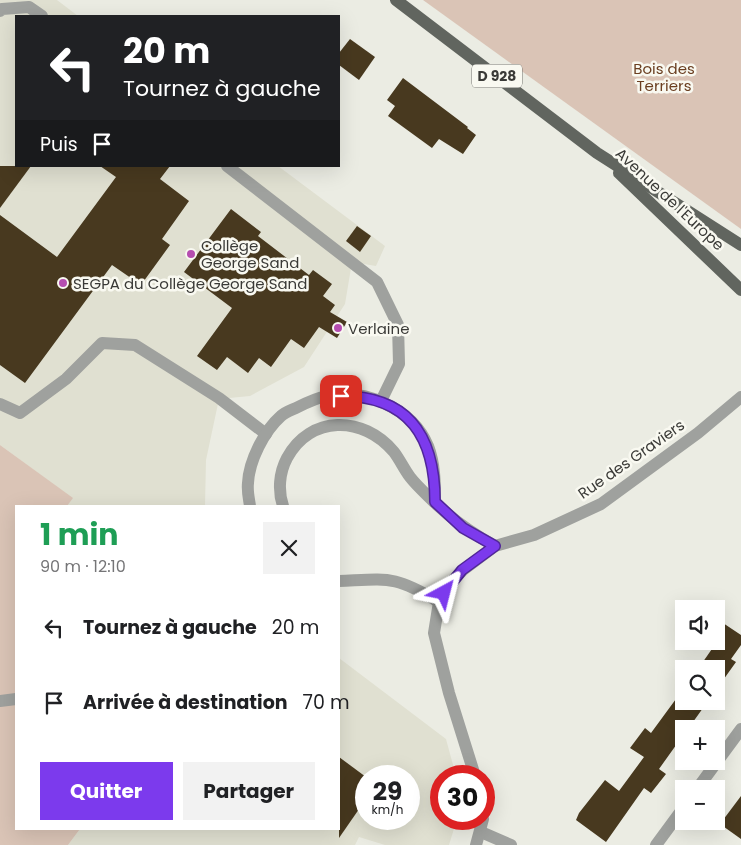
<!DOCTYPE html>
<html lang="fr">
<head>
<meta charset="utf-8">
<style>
	:root { --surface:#fff; --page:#f2f2f2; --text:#202124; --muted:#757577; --accent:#7c3aed }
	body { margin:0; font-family:Poppins,sans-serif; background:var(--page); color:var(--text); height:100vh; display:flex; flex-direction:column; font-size:19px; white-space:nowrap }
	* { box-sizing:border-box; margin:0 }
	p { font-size:16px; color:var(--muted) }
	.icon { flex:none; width:28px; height:28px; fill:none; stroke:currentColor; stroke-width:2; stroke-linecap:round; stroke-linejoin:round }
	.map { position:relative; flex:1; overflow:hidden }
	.details { position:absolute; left:15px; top:505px; width:325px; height:325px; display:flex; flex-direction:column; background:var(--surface); border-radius:0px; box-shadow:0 5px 20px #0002 }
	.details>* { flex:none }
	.guide { position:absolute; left:15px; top:15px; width:325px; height:152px; border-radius:0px; box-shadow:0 5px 20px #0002; background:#202124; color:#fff; overflow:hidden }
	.controls { position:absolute; left:675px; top:600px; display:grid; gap:10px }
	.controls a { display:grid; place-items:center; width:50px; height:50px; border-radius:0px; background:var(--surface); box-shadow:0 5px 20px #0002; font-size:25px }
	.speed { position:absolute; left:355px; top:765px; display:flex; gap:10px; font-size:25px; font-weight:700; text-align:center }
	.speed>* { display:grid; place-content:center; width:65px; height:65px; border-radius:50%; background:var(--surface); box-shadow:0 5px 20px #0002; line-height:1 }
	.speed small { font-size:12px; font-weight:400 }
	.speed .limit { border:8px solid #d22; background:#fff; color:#111 }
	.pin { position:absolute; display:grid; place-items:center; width:42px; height:42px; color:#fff; margin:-21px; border-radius:10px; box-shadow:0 2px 8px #0006 }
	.me { position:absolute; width:55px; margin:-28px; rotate:38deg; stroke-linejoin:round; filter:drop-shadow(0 0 4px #0008) }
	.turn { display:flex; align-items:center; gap:18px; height:105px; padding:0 25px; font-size:22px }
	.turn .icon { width:65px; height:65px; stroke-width:2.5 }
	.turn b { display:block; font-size:35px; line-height:42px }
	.then { display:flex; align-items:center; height:48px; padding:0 25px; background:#0003; gap:10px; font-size:19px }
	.round { display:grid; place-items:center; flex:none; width:52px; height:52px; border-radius:0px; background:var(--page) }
	.summary { display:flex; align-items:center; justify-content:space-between; height:85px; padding:0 25px }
	h1 { font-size:30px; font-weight:700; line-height:38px; color:#1e9e55 }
	.primary-button { display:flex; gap:10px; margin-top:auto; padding:10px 25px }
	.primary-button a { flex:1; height:58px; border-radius:0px; background:var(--accent); color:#fff; font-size:20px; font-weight:700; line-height:58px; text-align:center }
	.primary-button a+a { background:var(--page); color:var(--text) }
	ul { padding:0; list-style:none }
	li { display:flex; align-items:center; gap:15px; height:75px; padding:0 25px }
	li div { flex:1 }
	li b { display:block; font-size:19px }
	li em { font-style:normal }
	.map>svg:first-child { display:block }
</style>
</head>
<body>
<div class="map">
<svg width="741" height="845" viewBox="0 0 741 845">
	<rect width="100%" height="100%" fill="#ebece3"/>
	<!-- built -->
	<g fill="#e0e0d1" fill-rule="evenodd">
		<path d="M 0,0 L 57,0 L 78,16 L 16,16 L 16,166 L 278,166 L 385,246 L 376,266 L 352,262 L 345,304 L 304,367 L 250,396 L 219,399 L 206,460 L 205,506 L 67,506 L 72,498 L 0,445 Z"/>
		<path d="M 339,658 L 446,739 L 456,776 L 441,776 L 441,819 L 457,819 L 449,845 L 385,845 L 359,837 L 355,845 L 68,845 L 80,829 L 339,829 ZM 366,776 L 409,776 L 409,819 L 366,819 Z"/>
	</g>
	<!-- green -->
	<g fill="#dac4b6">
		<path d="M 423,0 L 741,0 L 741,229 Z"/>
		<path d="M 0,445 L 73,498 L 67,506 L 16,506 L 16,829 L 80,829 L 68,845 L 0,845 Z"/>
	</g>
	<!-- building -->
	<g fill="#48391f">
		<path d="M 350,39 L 375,57 L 359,80 L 339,65 L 339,53 Z"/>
		<path d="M 403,78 L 468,127 L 467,128 L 476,135 L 463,154 L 439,139 L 432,148 L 388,116 L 395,106 L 387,100 Z"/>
		<path d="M 0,166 L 31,166 L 0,208 Z"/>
		<path d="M 100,166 L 170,166 L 160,179 L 189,201 L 162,239 L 170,245 L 141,285 L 112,265 L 25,383 L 0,365 L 0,215 L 57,257 L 116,177 Z"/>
		<path d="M 231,209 L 261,232 L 258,236 L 309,275 L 313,270 L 332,284 L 323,296 L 335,305 L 330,312 L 347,322 L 337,338 L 319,327 L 304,348 L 291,339 L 271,367 L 259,358 L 248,373 L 227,357 L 217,370 L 197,356 L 232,308 L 184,272 Z"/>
		<path d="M 357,226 L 371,236 L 360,252 L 346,241 Z"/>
		<path d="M 723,623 L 741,635 L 741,645 L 731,659 L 736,662 L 716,690 L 716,669 L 698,669 L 714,646 L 709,642 L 716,641 L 716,632 Z"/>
		<path d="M 684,688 L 684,701 L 708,701 L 688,729 L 684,729 L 684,734 L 659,769 L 666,774 L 651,793 L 644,788 L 606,842 L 576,820 L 579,813 L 605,780 L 619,791 L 644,757 L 630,748 L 645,728 L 651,733 Z"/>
		<path d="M 339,757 L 366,777 L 366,799 L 339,838 Z"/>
		<path d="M 741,796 L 741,839 L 720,824 Z"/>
	</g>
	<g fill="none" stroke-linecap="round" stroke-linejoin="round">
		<!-- minor -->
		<g stroke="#9fa19e" stroke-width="12">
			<path d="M 0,11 L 2,9 L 29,7 L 42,16"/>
			<path d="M 227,166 L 377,282 L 398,325 L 399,364 L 381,401"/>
			<path d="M 0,404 L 20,413 L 66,379 L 102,343 L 135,345 L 219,398 L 266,434"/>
			<path d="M 250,506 C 249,499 247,491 248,483 C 249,461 264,431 281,416 C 285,412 292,410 298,407 C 306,403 317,398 326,396 C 365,388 412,408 428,446 C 435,464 435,484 435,502"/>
			<path d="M 283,506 C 278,491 279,473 287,458 C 310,415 363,415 394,452 C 400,460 404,469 410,477 C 417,486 426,494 434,502 C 454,521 471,533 495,546"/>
			<path d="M 339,581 C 389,579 394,575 439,602"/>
			<path d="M 0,701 L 16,699"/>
			<path d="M 475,776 L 449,693 L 434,633 L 439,602 L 449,584 L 463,570 L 495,546 L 534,535 L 601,504 L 698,433 L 741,397"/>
			<path d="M 697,789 L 741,729"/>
			<path d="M 484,803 L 484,813"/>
			<path d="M 481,832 L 511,845"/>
			<path d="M 476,845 L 483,819"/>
			<path d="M 656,845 L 684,807"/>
		</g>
		<!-- major -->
		<g stroke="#61655f" stroke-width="12">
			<path d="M 396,0 L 597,153 L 741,245"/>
			<path d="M 619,173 L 741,290"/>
		</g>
	</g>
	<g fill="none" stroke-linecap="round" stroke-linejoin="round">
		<!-- route casing -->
		<g stroke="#51269a" stroke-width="12">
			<path id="route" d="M 341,396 C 410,396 435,438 435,502 L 463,528 L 495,546 L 462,570 L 444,593"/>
		</g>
		<!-- route -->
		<use href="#route" stroke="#7c3aed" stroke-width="9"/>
	</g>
	<!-- markers -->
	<g fill="#b54db0" stroke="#f9f9f1" stroke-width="2">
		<circle cx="191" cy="254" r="5"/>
		<circle cx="63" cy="283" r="5"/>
		<circle cx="338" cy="328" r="5"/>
	</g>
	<g text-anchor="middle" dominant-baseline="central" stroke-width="5" stroke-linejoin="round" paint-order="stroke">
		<!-- shield labels -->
		<rect fill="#f9f9f1" stroke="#73736f" stroke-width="1" x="472" y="64.5" width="50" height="23" rx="4"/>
		<g font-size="14" font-weight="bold" fill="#3a3a37">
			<text x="497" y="76">D 928</text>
		</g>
		<!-- park labels -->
		<g font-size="15" fill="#6b3f21" stroke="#f9f9f1">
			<text x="664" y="68">Bois des<tspan x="664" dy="17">Terriers</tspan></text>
		</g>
		<!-- street labels -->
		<g font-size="15" fill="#3a3a37" stroke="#f9f9f1">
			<text transform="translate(670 199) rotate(43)">Avenue de l'Europe</text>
			<text transform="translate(631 459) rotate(-35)">Rue des Graviers</text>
		</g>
		<!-- poi labels -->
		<g font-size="15" fill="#3a3a37" stroke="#f9f9f1" text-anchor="start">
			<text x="201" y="245">Collège<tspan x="201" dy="17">George Sand</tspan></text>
			<text x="73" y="283">SEGPA du Collège George Sand</text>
			<text x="348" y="328">Verlaine</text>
		</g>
	</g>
</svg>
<div class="controls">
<a><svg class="icon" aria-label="sound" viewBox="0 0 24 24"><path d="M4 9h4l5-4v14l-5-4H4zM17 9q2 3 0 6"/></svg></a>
<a><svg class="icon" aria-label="search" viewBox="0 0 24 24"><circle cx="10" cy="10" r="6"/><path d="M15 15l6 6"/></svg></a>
<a>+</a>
<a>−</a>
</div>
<div class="speed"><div>29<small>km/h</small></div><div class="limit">30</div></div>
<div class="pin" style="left:341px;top:396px;background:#d93025"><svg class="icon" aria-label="arrive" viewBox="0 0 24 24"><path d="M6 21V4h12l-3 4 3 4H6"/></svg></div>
<svg class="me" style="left:444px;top:593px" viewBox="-20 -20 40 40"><path d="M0-17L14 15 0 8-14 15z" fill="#7c3aed" stroke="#fff" stroke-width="4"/></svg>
<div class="guide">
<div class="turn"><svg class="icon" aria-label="left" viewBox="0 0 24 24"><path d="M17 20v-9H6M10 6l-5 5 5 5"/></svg><div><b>20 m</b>Tournez à gauche</div></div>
<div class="then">Puis<svg class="icon" aria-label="arrive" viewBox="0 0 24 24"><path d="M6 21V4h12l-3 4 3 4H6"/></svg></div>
</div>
<section class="details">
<div class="summary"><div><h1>1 min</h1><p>90 m · 12:10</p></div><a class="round"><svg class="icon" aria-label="close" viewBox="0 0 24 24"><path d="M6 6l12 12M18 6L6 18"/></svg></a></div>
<ul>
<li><svg class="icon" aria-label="left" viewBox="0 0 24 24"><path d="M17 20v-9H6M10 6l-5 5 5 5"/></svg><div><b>Tournez à gauche</b></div><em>20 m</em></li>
<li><svg class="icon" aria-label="arrive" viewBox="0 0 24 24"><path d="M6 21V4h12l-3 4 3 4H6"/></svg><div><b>Arrivée à destination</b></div><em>70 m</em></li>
</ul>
<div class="primary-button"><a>Quitter</a><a>Partager</a></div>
</section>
</div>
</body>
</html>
